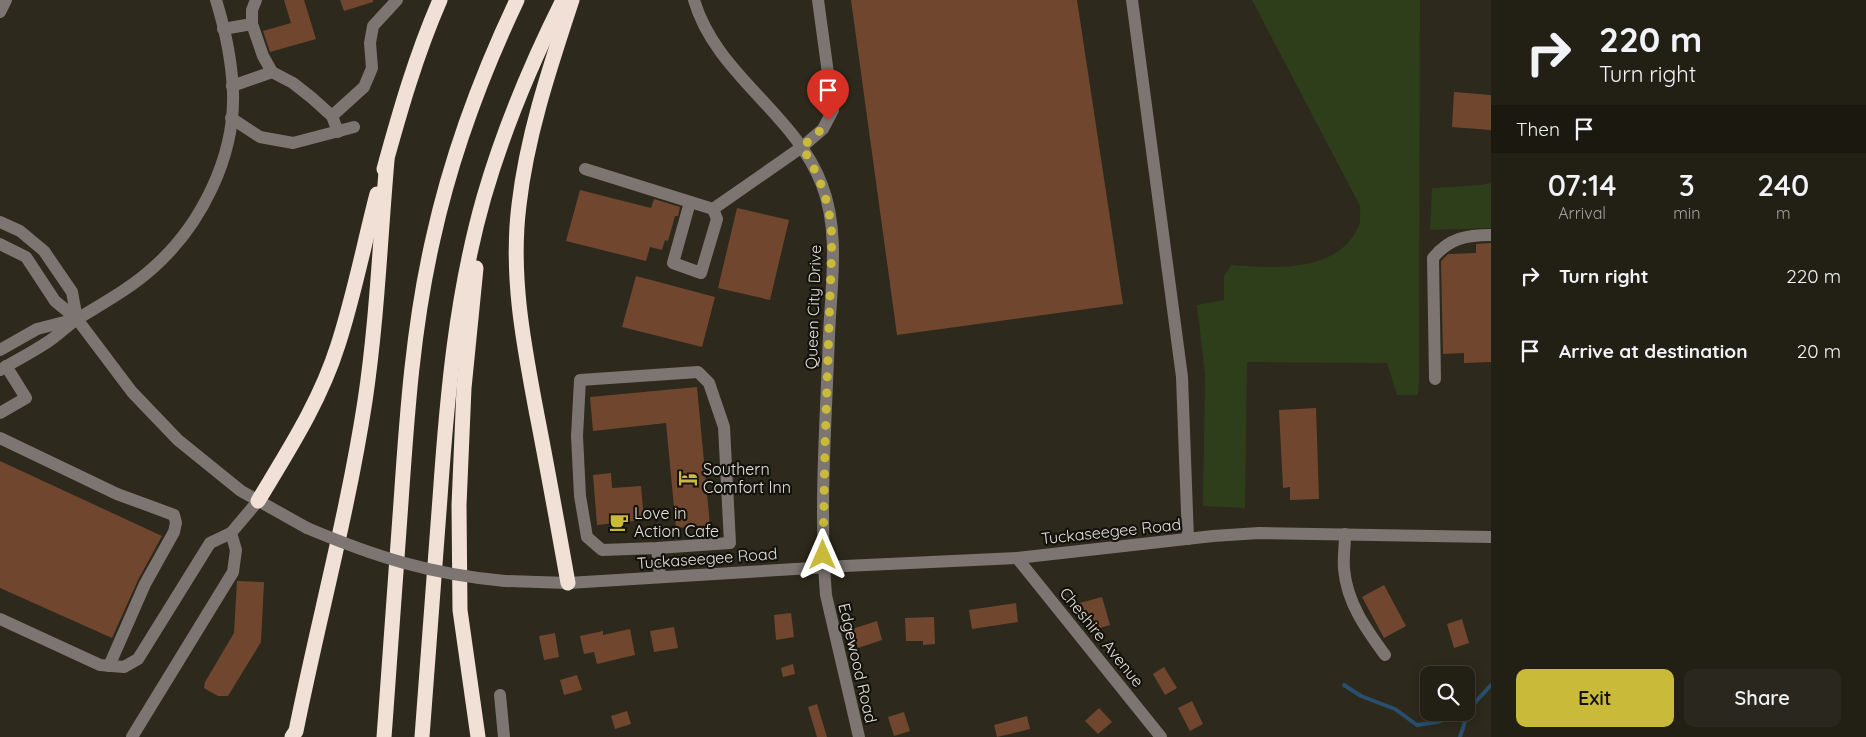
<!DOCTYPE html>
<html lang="en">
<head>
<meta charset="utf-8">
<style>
	:root { --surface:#221f15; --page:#2a271e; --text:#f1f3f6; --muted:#a2a2a0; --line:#3f3d34; --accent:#c9ba3a }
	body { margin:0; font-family:Quicksand,sans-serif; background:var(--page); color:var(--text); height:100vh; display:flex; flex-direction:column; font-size:19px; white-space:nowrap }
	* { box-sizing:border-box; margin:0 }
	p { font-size:16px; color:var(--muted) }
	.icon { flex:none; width:28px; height:28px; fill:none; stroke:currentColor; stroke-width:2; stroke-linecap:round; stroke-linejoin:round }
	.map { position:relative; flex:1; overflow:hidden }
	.sheet { display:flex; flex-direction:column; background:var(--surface); width:375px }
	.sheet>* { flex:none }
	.top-card { background:#221f15; color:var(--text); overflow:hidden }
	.controls { position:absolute; left:1420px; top:666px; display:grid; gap:10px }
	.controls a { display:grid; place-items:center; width:55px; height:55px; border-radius:10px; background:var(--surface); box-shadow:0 2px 12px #0003,0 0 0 1px var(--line); font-size:25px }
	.pin { position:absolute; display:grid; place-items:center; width:42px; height:42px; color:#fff; margin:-51px -21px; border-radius:50% 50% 50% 0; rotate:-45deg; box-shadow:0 0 5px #0007 }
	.pin .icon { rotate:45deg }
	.me { position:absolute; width:55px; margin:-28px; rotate:0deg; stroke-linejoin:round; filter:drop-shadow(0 0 4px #0008) }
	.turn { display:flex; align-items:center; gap:18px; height:105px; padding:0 25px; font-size:22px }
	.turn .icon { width:65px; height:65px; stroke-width:2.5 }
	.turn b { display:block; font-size:35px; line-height:42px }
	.then { display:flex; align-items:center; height:48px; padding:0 25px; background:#0003; gap:10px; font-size:19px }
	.eta { display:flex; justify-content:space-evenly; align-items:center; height:85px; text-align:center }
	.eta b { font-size:30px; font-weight:600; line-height:35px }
	.cta { display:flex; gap:10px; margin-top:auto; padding:10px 25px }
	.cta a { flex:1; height:58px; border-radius:10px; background:var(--accent); color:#111; font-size:20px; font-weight:600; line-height:58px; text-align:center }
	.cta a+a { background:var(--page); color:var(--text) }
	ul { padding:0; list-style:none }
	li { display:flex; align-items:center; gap:15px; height:75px; padding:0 25px }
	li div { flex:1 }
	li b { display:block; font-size:19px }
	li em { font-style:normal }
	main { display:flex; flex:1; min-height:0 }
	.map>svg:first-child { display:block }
</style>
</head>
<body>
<main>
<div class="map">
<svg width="1491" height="737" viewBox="0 0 1491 737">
	<rect width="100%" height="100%" fill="#2d291c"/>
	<!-- green -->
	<g fill="#2e3e1a">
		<path d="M 1252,0 L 1420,0 L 1419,379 L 1418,395 L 1397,395 L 1387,363 L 1247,362 L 1245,508 L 1203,506 L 1205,375 L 1197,305 L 1224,300 L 1224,276 L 1231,265 C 1274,268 1339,274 1359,225 C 1361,220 1360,211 1360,206 Z"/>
		<path d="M 1491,183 L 1491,228 L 1430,230 L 1432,188 L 1481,185 Z"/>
	</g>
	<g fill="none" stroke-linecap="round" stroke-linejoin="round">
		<!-- stream -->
		<g stroke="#284f6d" stroke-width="4">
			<path d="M 1344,685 L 1361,696 L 1395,709 L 1417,725 L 1438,722 L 1460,712"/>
			<path d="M 1460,737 L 1469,709 L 1491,685"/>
		</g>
	</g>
	<!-- building -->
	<g fill="#70472e">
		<path d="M 284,0 L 304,0 L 316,39 L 270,52 L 263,31 L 291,23 Z"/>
		<path d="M 340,0 L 373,0 L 373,2 L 344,11 Z"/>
		<path d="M 851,0 L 1077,0 L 1123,304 L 897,335 Z"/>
		<path d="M 1454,92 L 1491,95 L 1491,130 L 1452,127 Z"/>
		<path d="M 580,190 L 651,208 L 654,199 L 680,207 L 678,216 L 675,216 L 668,241 L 665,240 L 662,250 L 650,247 L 646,261 L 566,241 Z"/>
		<path d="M 737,208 L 789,220 L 770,300 L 718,288 Z"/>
		<path d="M 1491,243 L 1491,362 L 1464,363 L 1464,353 L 1443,354 L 1441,261 L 1448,254 L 1476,253 L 1476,244 Z"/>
		<path d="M 636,276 L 715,297 L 702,347 L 622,327 Z"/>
		<path d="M 697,387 L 710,525 L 676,528 L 666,423 L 593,431 L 590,397 Z"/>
		<path d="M 1316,408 L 1319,499 L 1290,500 L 1290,487 L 1283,488 L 1279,410 Z"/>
		<path d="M 0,461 L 162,536 L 138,580 L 112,638 L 0,588 Z"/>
		<path d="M 611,473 L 612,488 L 641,486 L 644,520 L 597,525 L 593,475 Z"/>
		<path d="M 237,581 L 264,582 L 261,642 L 228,696 L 218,696 L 204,688 L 205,682 L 234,633 Z"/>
		<path d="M 1384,585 L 1406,626 L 1384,638 L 1362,597 Z"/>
		<path d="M 1102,597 L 1110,625 L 1093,630 L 1087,611 L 1079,613 L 1076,604 Z"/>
		<path d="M 1016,603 L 1018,622 L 972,629 L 969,610 Z"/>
		<path d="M 791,613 L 794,637 L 776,640 L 774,615 Z"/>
		<path d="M 934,617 L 935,644 L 923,645 L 923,641 L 906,641 L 905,618 Z"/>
		<path d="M 1462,619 L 1469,643 L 1454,648 L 1447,624 Z"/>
		<path d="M 877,621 L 882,640 L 858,648 L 852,629 Z"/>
		<path d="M 674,627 L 678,648 L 654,652 L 650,631 Z"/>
		<path d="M 630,629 L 635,655 L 597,664 L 594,652 L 584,654 L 580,636 L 603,631 L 603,635 Z"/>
		<path d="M 555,633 L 559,657 L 544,660 L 539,636 Z"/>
		<path d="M 793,664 L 795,674 L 783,677 L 781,668 Z"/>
		<path d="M 1164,667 L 1177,688 L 1165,695 L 1153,674 Z"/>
		<path d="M 577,675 L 582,690 L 564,695 L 560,680 Z"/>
		<path d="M 1192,701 L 1203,724 L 1190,731 L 1178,708 Z"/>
		<path d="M 817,704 L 827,737 L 817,737 L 808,707 Z"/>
		<path d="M 1099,708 L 1112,722 L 1098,734 L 1085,721 Z"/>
		<path d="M 627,711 L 631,724 L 615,729 L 611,716 Z"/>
		<path d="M 904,712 L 910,731 L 894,736 L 888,717 Z"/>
		<path d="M 1027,716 L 1030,729 L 997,737 L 994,725 Z"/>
	</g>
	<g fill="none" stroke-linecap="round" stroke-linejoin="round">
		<!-- minor -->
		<g stroke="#7c7571" stroke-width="12">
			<path d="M 256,0 L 252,10 L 252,24 L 263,56 L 272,72 L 293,83 L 312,98 L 332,116 L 338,132"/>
			<path d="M 694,0 C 716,75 795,113 822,185 C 840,231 831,287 829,335 C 826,421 819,509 826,595 L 859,737"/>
			<path d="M 1132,0 L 1182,377 L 1188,539"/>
			<path d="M 0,12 L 6,0"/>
			<path d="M 223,29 L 252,24"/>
			<path d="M 232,86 L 272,72"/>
			<path d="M 332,116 L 364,87 L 372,68 L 370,43 L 373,26 L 397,0"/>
			<path d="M 231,118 L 260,137 L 293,143 L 354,127"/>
			<path d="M 585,169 L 713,209 L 802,147 L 823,129 L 833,110 L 818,0"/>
			<path d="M 690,202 L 673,263 L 701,273 L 717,219 L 713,209"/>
			<path d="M 0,222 L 20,231 L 44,251 L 72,292 L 77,319"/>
			<path d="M 0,244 L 26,257 L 55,301 L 77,319 L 132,392 L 178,440 L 241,491 L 307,528"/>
			<path d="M 0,350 L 37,329 L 72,320"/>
			<path d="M 0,370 C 15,361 31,353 46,343 C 58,336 67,325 79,318 C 105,302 131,288 154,267 C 201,225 235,157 233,93 C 232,63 225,29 216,0"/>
			<path d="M 1435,379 L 1433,258 C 1449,238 1467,235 1491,235"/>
			<path d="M 0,413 L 26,398 L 6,366"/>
			<path d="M 0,438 L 117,494 L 174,515 L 176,523 L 174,532 L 145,584 L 109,666"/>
			<path d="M 1345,534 C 1345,546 1343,558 1344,569 C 1347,603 1366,629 1385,655"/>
			<path d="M 657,548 L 602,550 L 587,537 L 580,496 L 577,436 L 580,380 L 698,372 L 709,383 L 724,427 L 730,543 L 657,548 L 660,577"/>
			<path d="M 1017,558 L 1161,737"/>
			<path d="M 505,581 L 568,583 L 845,566 L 1017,558 L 1213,536 L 1259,533 L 1491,537"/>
			<path d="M 0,619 L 100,665 L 124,667 L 138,659 L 210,543 L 231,533"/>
			<path d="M 500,695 L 504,737"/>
			<path d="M 132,737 L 233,572 L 236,550 L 231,533 L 258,501"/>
		</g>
		<!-- highway -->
		<g stroke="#f1e0d6" stroke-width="15">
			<path d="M 384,169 C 400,111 416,55 440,0"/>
			<path d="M 476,268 L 464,388 L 459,505 L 460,610 L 478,737"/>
			<path d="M 258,501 C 288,451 320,402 338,345 C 354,296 364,244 377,194"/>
			<path d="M 568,583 C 558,527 548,471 537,415 C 524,346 510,276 519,205 C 527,135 550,67 572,0"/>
			<path d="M 292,737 L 296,731 C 318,621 348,512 365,401 C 377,321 380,241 387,160"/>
			<path d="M 384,737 C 390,659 395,581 401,502 C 407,414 413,326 433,239 C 451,157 481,76 517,0"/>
			<path d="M 422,737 C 428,657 434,578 440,498 C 447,397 456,295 484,197 C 504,128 531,64 563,0"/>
		</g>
		<!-- minor-bridge -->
		<path stroke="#7c7571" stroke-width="12" d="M 307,528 C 376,557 429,574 505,581"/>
	</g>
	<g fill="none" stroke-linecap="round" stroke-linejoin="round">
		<!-- route -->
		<path stroke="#c9ba3a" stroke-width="9" stroke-dasharray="0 16.2" d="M 823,555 L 825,444 L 832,239 C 830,203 821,178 802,147 L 822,129 L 828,120"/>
	</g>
	<!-- icons -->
	<defs>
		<g id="hotel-bare" transform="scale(1.5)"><path d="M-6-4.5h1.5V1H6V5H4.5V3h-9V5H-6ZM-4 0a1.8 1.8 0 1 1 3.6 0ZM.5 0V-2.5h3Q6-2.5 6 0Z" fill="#c9ba3a" stroke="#14120c" stroke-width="2.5" paint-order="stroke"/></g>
		<g id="cafe-bare" transform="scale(1.5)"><path d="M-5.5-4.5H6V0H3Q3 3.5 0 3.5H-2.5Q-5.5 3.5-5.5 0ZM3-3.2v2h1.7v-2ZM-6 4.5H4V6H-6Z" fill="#c9ba3a" stroke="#14120c" stroke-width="2.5" paint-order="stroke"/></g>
	</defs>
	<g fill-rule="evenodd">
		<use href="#hotel-bare" x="688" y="478"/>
		<use href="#cafe-bare" x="619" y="522"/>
	</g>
	<g text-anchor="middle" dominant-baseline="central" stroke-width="4.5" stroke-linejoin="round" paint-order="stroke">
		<!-- street labels -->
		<g font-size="16" fill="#e4e1d9" stroke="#14120c">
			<text transform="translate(813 307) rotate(-88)">Queen City Drive</text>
			<text transform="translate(1111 531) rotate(-6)">Tuckaseegee Road</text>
			<text transform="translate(707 558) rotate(-4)">Tuckaseegee Road</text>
			<text transform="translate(1102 637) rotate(51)">Cheshire Avenue</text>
			<text transform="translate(858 663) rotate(77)">Edgewood Road</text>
		</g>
		<!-- poi labels -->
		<g font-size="16" fill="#e4e1d9" stroke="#14120c" text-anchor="start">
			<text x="703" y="469">Southern<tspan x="703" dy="18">Comfort Inn</tspan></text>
			<text x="634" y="513">Love in<tspan x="634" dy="18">Action Cafe</tspan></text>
		</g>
	</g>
</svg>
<div class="controls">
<a><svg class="icon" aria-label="search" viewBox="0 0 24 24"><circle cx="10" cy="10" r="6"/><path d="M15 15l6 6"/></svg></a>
</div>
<div class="pin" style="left:828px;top:120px;background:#d93025"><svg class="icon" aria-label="arrive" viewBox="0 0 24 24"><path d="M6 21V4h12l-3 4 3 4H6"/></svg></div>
<svg class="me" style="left:823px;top:555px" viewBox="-20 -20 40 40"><path d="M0-17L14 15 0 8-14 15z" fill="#c9ba3a" stroke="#fff" stroke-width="4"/></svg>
</div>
<section class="sheet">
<div class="top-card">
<div class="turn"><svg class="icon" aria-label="right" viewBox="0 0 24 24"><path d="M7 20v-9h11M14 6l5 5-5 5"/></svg><div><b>220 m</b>Turn right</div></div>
<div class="then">Then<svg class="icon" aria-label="arrive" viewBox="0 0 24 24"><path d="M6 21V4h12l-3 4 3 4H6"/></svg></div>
</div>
<div class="eta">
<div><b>07:14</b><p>Arrival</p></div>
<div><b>3</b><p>min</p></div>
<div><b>240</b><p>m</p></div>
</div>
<ul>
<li><svg class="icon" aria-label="right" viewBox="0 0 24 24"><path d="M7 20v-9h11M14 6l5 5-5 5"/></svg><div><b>Turn right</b></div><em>220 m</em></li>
<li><svg class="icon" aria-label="arrive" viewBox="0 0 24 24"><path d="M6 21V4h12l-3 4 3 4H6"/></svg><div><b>Arrive at destination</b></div><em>20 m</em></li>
</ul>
<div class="cta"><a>Exit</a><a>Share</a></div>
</section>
</main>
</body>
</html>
